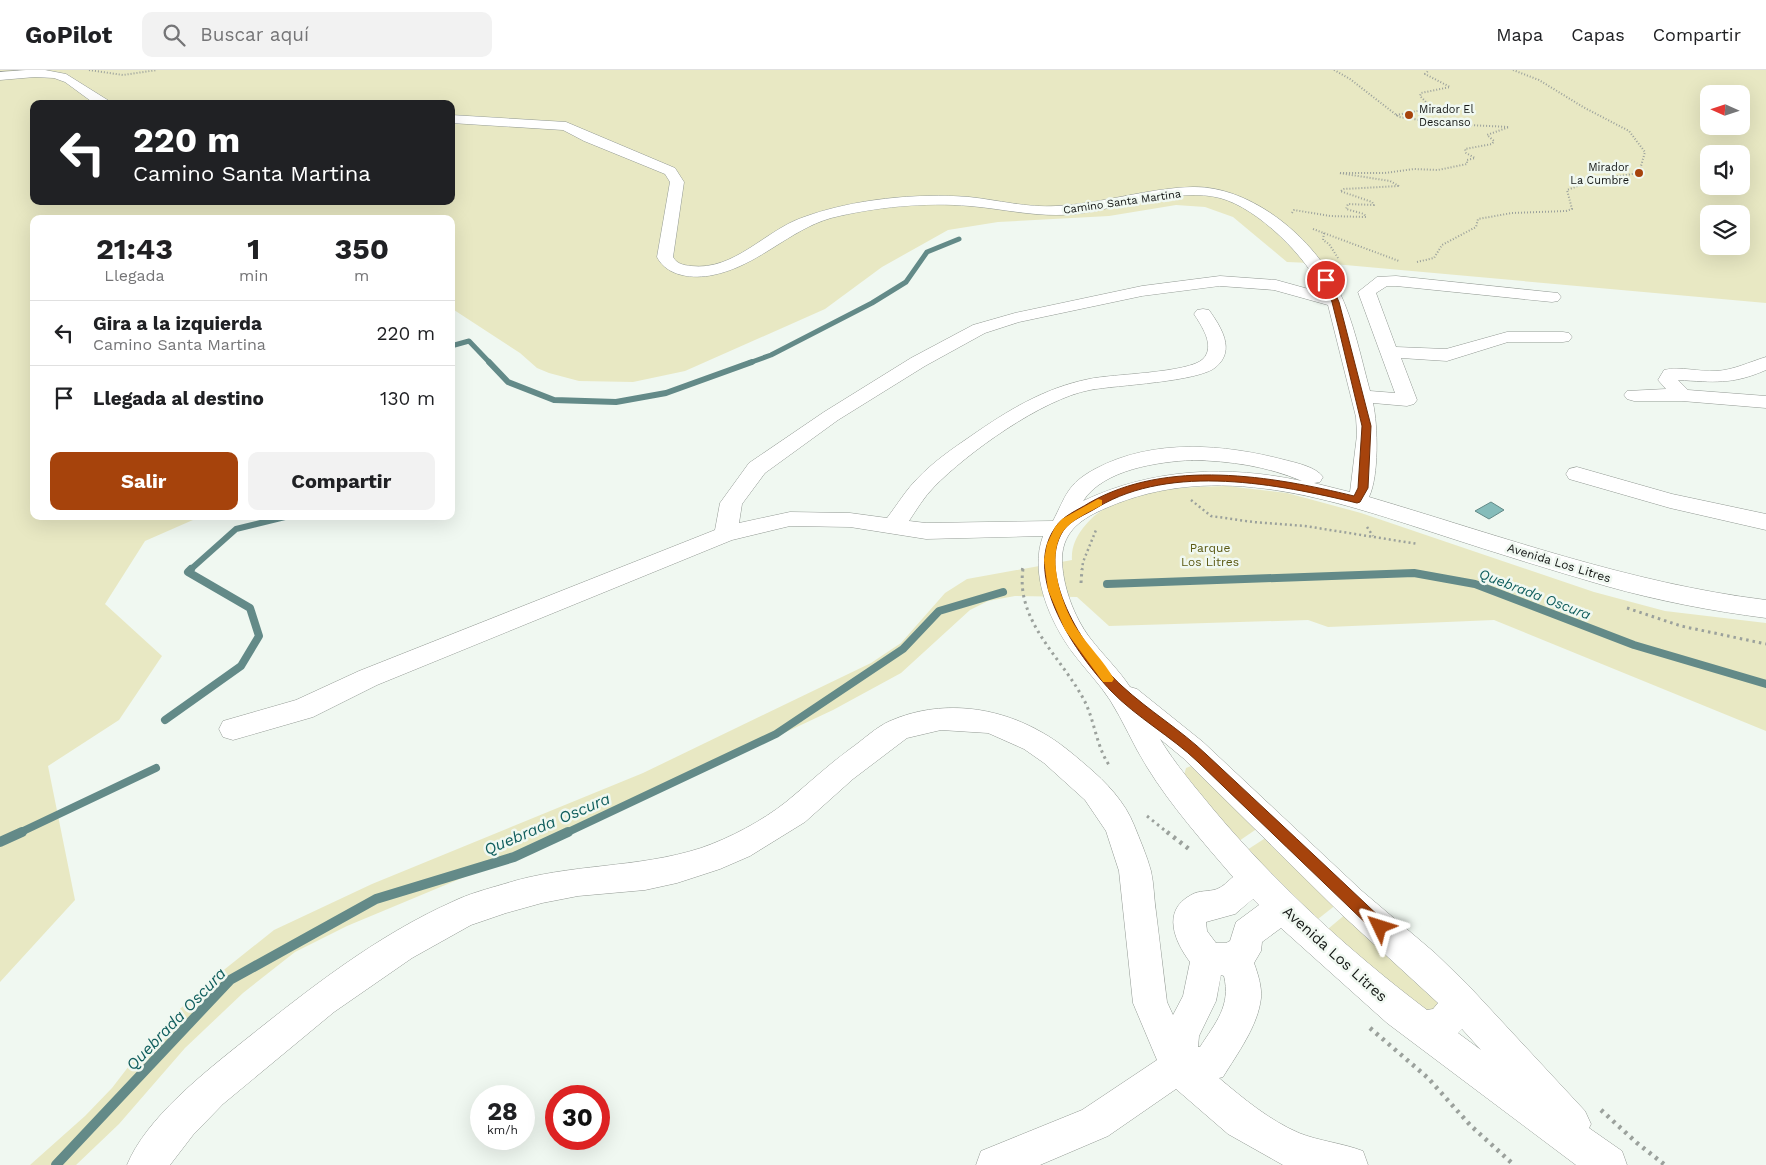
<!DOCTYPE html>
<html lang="es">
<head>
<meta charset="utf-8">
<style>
	:root { --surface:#fff; --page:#f2f2f2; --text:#202124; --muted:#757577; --line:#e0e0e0; --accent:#a6430c }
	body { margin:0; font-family:"Work Sans",sans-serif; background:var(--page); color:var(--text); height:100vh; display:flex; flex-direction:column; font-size:19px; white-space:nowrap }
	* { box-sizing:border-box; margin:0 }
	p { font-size:16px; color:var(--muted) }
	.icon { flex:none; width:28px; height:28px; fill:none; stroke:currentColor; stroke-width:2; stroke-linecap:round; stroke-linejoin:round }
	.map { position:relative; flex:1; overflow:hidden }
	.panel { position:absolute; left:30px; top:145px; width:425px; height:305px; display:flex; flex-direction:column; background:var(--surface); border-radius:10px; box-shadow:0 5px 20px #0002 }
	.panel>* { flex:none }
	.guide { position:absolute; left:30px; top:30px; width:425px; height:105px; border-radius:10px; box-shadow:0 5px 20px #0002; background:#202124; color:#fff; overflow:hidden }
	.needle { width:32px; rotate:273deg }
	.fabs { position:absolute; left:1700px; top:15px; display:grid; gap:10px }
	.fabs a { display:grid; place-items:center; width:50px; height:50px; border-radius:10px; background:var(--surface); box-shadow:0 5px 20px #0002; font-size:25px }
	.speed { position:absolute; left:470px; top:1015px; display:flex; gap:10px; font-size:25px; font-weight:700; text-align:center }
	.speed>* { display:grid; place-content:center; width:65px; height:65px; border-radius:50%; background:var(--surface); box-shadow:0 5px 20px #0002; line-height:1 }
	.speed small { font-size:12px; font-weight:400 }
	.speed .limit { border:8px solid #d22; background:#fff; color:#111 }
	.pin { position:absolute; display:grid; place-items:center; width:42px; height:42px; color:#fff; margin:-21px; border:2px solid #fff; border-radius:50%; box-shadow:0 1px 5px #0007 }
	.me { position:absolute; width:55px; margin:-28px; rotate:311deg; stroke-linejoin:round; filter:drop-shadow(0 0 4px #0008) }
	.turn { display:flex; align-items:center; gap:18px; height:105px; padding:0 20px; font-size:22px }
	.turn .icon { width:65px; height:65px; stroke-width:2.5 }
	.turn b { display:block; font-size:35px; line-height:42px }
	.eta { display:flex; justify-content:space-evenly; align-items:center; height:85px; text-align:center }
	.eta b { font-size:30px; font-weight:700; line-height:35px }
	.button { display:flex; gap:10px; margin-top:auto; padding:10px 20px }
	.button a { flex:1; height:58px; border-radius:10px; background:var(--accent); color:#fff; font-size:20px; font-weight:700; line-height:58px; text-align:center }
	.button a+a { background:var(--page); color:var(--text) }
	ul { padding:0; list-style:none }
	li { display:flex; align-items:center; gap:15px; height:65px; padding:0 20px; border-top:1px solid var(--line) }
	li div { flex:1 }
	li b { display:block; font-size:19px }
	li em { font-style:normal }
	header { display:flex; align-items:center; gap:30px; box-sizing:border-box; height:70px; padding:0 25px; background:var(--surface); border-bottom:1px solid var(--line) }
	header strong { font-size:24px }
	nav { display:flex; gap:28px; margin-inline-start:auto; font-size:18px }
	.search { width:350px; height:45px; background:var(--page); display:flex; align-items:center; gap:12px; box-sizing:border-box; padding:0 18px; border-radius:10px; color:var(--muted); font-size:19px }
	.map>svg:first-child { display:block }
</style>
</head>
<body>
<header>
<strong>GoPilot</strong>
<div class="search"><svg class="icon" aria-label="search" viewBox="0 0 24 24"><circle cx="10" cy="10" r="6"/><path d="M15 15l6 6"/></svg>Buscar aquí</div>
<nav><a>Mapa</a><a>Capas</a><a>Compartir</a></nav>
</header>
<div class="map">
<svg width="1766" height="1095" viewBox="0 0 1766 1095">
	<rect width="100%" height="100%" fill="#f0f8f1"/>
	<!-- green -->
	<g fill="#e8e8c3" fill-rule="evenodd">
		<path d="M 0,0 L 1766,0 L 1766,233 L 1334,194 L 1287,192 L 1233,147 L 1205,137 L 1176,135 L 1109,146 L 998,152 L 948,160 L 882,197 L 825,239 L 685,301 L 633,312 L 579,311 L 549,303 L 537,298 L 520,283 L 451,238 L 451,149 L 34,149 L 34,446 L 202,446 L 145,471 L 105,534 L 162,586 L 119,650 L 48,696 L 75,830 L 0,912 ZM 1709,24 L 1741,24 L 1741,56 L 1709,56 ZM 34,34 L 451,34 L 451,131 L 34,131 ZM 1709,84 L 1741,84 L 1741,116 L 1709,116 ZM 1709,144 L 1741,144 L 1741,176 L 1709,176 Z"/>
		<path d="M 1226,416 L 1287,423 L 1361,443 L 1594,522 L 1665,541 L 1766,553 L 1766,661 L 1494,550 L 1328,557 L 1308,550 L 1109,556 L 1077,527 L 1015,526 L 988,531 L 970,540 L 901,603 L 833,640 L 675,714 L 515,786 L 347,856 L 295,882 L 243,923 L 185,978 L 119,1054 L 76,1095 L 30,1095 L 85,1046 L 112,1018 L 132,992 L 172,946 L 220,903 L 274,860 L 372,814 L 643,703 L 871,593 L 901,573 L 945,523 L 967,509 L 1072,490 C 1071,478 1076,467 1083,458 C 1115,416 1179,418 1226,416 Z"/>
		<path d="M 1191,696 L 1198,699 L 1258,758 L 1239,771 L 1183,709 L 1186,698 Z"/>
		<path d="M 1267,767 L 1337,834 L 1318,849 L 1247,780 Z"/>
		<path d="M 1347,843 L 1436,927 L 1439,936 L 1433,941 L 1423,940 L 1328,859 Z"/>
	</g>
	<!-- water -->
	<path fill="#85bcba" stroke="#638a88" d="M 1491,432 L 1504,440 L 1489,449 L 1475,441 Z"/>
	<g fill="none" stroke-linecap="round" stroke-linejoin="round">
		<!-- stream-far3 -->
		<g stroke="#638a88" stroke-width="5">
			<path d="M 451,276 L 469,271 L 490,293"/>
			<path d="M 749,293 L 771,285 L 872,233 L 906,212 L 927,182 L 959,169"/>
		</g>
		<!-- stream-far2 -->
		<g stroke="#638a88" stroke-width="6">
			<path d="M 489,292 L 508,312 L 554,330 L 616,332 L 666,323 L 752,292"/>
			<path d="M 190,500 L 236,459 L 289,446"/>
		</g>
		<!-- stream-far1 -->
		<g stroke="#638a88" stroke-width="8">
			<path d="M 1107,514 L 1414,503 L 1475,514 L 1634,575 L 1766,614"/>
			<path d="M 165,650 L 241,596 L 259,566 L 250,538 L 188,502 L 191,499"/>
			<path d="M 19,763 L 156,698"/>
			<path d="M 566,763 L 776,664 L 903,579 L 939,541 L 1003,522"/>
		</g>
		<!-- stream -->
		<g stroke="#638a88" stroke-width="10">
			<path d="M 0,772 L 22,762"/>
			<path d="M 56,1095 L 230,910 L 376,829 L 514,787 L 568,762"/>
		</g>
		<!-- minor casing -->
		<g stroke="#929993" stroke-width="1">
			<g id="minor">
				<path d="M 26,0 L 45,0 L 66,4 L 114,34 L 95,34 L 65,12 L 54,8 L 35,7 L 0,10 L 0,2 Z"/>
				<path d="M 451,45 L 566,52 L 675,98 L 684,112 L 673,187 C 677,194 683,195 691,196 C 735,201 765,160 804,147 C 854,129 916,123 969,127 C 998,130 1027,138 1056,136 C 1102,134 1147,118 1193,117 C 1252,116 1315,169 1339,221 C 1354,252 1361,288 1370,321 L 1395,323 L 1358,222 L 1377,207 L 1396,206 L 1558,223 L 1561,227 L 1558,231 L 1552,232 L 1396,216 L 1387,216 L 1376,223 L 1396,277 L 1446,279 L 1507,262 L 1563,262 L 1569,263 L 1572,267 L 1569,271 L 1563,272 L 1508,272 L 1447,291 L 1401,288 L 1417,330 L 1414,334 L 1407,336 L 1373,333 C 1378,356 1379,406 1369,427 C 1501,466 1629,513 1766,530 L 1766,548 C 1712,541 1659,531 1606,516 C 1551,500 1496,483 1441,465 C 1333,430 1217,389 1106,438 C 1083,448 1063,460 1062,488 C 1062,515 1074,547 1090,568 C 1103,585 1119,600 1130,617 L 1137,619 L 1203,672 L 1362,821 L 1435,883 L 1468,915 L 1585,1041 L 1591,1054 L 1589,1058 L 1622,1081 L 1627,1095 L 1576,1095 L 1387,953 L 1281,858 L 1262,872 L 1261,881 L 1254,893 C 1258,904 1262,917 1261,928 C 1258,956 1237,984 1223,1007 L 1219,1008 C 1244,1029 1269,1050 1299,1063 C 1319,1071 1342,1073 1363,1081 L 1368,1095 L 1283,1095 L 1228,1064 L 1176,1019 L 1108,1066 L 1040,1095 L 976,1095 L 981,1081 L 1082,1040 L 1157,990 L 1133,933 L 1119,801 L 1106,761 L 1085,730 L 1044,693 L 1024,679 L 988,663 L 941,660 L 907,668 L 853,709 L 805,752 L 750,786 L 720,799 L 677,813 L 645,820 L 578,826 L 542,833 L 506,843 L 471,855 L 412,888 L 334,942 L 223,1034 L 193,1065 L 170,1095 L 127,1095 C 146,1048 205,1002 245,970 C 309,919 376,866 452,832 C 468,824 487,819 504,814 C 570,793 636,799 701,778 C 730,768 762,751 786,732 C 808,714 828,695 850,679 C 863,670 876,657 890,651 C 940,629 997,636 1043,663 C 1059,672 1073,684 1087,696 C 1106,712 1125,732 1134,755 C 1140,770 1147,786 1151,801 C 1154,814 1154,829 1156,842 C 1160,872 1163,902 1167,932 L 1173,945 L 1183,926 L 1190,892 C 1175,872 1161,841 1191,825 C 1199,820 1209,822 1217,819 C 1223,817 1228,811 1233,807 C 1203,772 1171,736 1147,697 C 1133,675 1124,652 1110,630 C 1099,613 1085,599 1073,583 C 1050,552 1029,504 1043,466 L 926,469 L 850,457 L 790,456 L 732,470 L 377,615 L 313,647 L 233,670 L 223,667 L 219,659 L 223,651 L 296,630 L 359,601 L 715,460 L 720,433 L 749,393 L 824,342 L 911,288 L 973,255 L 1015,243 L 1142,216 L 1220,206 L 1276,210 L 1323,223 C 1308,188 1258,138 1220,128 C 1179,117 1117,139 1075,144 C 1039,148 1005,139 970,136 C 925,132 875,137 831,148 C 789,160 758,196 713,205 C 694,209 667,207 657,187 L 670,112 L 665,104 L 584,71 L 563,60 L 451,53 ZM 1220,216 L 1274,220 L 1328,235 L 1356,347 L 1357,365 L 1350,422 L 1314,413 L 1320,412 L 1323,407 C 1316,397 1297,393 1285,390 C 1224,374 1153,368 1095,399 C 1067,414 1066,426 1053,451 L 926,453 L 909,451 C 917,439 924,427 934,417 C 967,383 1042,329 1090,320 C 1116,315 1199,312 1216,297 C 1236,280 1221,257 1209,240 L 1203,239 L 1197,240 L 1194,244 C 1201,255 1216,276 1203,289 C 1189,303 1112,304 1089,309 C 1044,318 1007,341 971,366 C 952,379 933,392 917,409 C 906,420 897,435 887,448 L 850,443 L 790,442 L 739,453 L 742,434 L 765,403 L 838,350 L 925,296 L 985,263 L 1019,252 L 1142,226 ZM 1192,390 C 1231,391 1266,396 1302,411 C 1228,395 1153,398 1083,431 C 1104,399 1158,392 1192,390 ZM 1160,669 L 1183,688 L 1340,843 L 1438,933 L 1433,939 L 1427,940 C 1349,881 1276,814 1213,739 C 1195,717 1175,694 1160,669 ZM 1253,829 L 1259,835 L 1236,852 L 1230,871 L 1226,873 L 1216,873 L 1207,861 L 1206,852 L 1235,844 ZM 1221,905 L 1224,906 C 1231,936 1216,952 1200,977 L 1198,977 L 1199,966 L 1216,931 ZM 1462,959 L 1481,980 L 1458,963 Z"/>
				<path d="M 1766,287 L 1766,300 C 1732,315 1714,312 1678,310 L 1688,320 L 1766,326 L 1766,338 L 1682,331 L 1634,331 L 1627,329 L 1624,325 L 1627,321 L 1666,319 L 1658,310 L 1664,300 C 1681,296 1699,302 1716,301 C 1734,300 1749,292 1766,287 Z"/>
				<path d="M 1577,397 L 1672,424 L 1766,444 L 1766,460 L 1670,438 L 1569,409 L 1566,404 L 1569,399 Z"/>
			</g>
		</g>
		<!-- path-far3 -->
		<g stroke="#9ba19c" stroke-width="2" stroke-dasharray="1 2" stroke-linecap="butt">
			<path d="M 89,0 L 123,5 L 157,0"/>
			<path d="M 1334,0 L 1350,9 L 1399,47 L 1448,54 L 1509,57 L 1487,65"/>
			<path d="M 1396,45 L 1428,39 L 1430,36 L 1420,26 L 1421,23 L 1450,17 L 1425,4 L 1429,0"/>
			<path d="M 1399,116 L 1390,111 L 1339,103 L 1385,103 L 1414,99 L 1438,100 L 1467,94 L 1467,90 L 1475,88 L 1466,83 L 1465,79 L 1492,74 L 1494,71 L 1487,65"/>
			<path d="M 1341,121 L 1344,119 L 1399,116"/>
			<path d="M 1292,143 L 1294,140 L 1330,146 L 1366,147 L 1364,144 L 1346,139 L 1348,134 L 1374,135 L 1372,132 L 1340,121"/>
			<path d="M 1313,159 L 1399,191"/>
			<path d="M 1324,163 L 1323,170 L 1329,174 L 1338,188"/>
			<path d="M 1417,192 L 1434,188 L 1442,175 L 1476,157 L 1478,149 L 1512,143 L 1566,141 L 1572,139 L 1567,120 L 1594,110 L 1639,103 L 1645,82 L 1629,61 L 1583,37 L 1539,10 L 1513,0"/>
		</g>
		<!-- path-far2 -->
		<g stroke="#9ba19c" stroke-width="2.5" stroke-dasharray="2 3" stroke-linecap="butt">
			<path d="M 1191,430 L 1211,446 L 1253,452 L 1305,456 L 1418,474"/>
			<path d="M 1367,457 L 1373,466"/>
			<path d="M 1022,500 L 1023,496"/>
			<path d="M 1082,500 L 1083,492 L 1096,460"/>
		</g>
		<!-- path-far1 -->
		<g stroke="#9ba19c" stroke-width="3" stroke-dasharray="2.5 4" stroke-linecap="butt">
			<path d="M 1023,499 C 1015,553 1065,590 1086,634 C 1095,654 1097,677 1109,695"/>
			<path d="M 1081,513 L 1082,499"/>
			<path d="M 1627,538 L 1681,556 L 1766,574"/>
			<path d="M 1147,746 L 1168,763"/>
		</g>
		<!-- path -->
		<g stroke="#9ba19c" stroke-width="4.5" stroke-dasharray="3 5" stroke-linecap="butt">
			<path d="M 1167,762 L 1189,779"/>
			<path d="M 1370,958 L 1428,1008 L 1470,1055 L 1514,1095"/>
			<path d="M 1601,1040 L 1637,1073 L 1665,1095"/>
		</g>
		<!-- minor -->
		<use href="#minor" fill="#fff" fill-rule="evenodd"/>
	</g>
	<!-- route -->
	<path fill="#a6430c" stroke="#6c2c08" d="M 1326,208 L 1329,210 L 1339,232 L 1371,356 L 1368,418 L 1360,432 L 1357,433 C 1278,414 1172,393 1098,437 C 1087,444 1070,450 1063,461 C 1034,506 1089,586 1122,616 C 1149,641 1181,660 1207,685 C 1267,741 1326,796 1385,852 L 1388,857 L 1385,862 L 1380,864 L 1375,862 C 1316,805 1257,749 1198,692 C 1172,667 1136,647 1111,621 C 1078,586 1021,507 1055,458 C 1062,446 1078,440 1089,433 C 1167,388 1272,406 1354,426 L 1358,418 L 1362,356 L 1339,260 L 1332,232 L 1322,210 Z"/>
	<!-- slow -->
	<path fill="#f59e0b" d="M 1098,429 L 1102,430 L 1102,435 C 1091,441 1078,447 1069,455 C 1042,477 1061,535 1077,559 C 1088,576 1104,591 1114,609 L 1112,612 L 1103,612 L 1065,560 L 1048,520 L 1044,490 L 1047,474 L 1055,457 L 1062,449 Z"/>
	<!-- markers -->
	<g fill="#a6430c" stroke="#f0f8f1" stroke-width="2">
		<circle cx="1409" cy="45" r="5"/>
		<circle cx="1639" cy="103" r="5"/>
	</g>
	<g text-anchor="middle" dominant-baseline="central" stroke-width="5" stroke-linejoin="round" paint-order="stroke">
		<!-- far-poi labels -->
		<g font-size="11" fill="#131614" stroke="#f0f8f1" text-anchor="start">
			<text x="1419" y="39">Mirador El<tspan x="1419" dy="13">Descanso</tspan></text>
			<text x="1629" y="97" text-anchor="end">Mirador<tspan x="1629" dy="13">La Cumbre</tspan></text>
		</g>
		<!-- far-street labels -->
		<g font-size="11" fill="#131614" stroke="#f0f8f1">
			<text transform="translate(1122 132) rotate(-8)">Camino Santa Martina</text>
		</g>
		<!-- park labels -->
		<g font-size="12" fill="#5a5812" stroke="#f0f8f1">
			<text x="1210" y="478">Parque<tspan x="1210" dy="14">Los Litres</tspan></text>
		</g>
		<!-- street labels -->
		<g font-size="12" fill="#131614" stroke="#f0f8f1">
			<text transform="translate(1559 493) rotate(17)">Avenida Los Litres</text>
		</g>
		<!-- water labels -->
		<g font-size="14" font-style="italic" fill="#105e5d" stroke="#f0f8f1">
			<text transform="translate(1535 524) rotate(21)">Quebrada Oscura</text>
		</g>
		<!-- near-street labels -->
		<g font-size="15" fill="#131614" stroke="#f0f8f1">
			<text transform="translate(1335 884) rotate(42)">Avenida Los Litres</text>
		</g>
		<!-- near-water labels -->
		<g font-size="16" font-style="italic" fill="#105e5d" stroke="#f0f8f1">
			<text transform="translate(547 754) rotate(-23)">Quebrada Oscura</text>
			<text transform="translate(176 949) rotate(-46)">Quebrada Oscura</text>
		</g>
	</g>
</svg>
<div class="fabs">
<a><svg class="needle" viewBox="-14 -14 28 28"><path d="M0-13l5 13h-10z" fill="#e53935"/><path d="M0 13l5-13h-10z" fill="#757577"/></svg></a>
<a><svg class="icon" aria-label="sound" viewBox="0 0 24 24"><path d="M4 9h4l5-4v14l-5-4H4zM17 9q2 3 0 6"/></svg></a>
<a><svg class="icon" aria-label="layers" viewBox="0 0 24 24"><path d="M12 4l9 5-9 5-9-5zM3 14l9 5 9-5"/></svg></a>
</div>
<div class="speed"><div>28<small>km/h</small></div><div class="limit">30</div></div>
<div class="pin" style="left:1326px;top:210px;background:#d93025"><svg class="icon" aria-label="arrive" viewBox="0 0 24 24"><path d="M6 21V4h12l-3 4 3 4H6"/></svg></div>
<svg class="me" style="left:1380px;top:857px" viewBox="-20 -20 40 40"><path d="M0-17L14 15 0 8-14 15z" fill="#a6430c" stroke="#fff" stroke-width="4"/></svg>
<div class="guide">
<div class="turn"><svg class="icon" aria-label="left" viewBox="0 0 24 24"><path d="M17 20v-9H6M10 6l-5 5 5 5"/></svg><div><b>220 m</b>Camino Santa Martina</div></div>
</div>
<section class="panel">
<div class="eta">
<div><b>21:43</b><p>Llegada</p></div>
<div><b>1</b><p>min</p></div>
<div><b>350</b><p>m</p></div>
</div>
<ul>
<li><svg class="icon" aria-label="left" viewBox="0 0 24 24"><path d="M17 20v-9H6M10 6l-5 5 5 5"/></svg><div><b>Gira a la izquierda</b><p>Camino Santa Martina</p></div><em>220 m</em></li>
<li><svg class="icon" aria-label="arrive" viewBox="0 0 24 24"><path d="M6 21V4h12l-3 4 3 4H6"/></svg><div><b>Llegada al destino</b></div><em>130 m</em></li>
</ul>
<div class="button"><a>Salir</a><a>Compartir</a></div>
</section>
</div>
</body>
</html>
